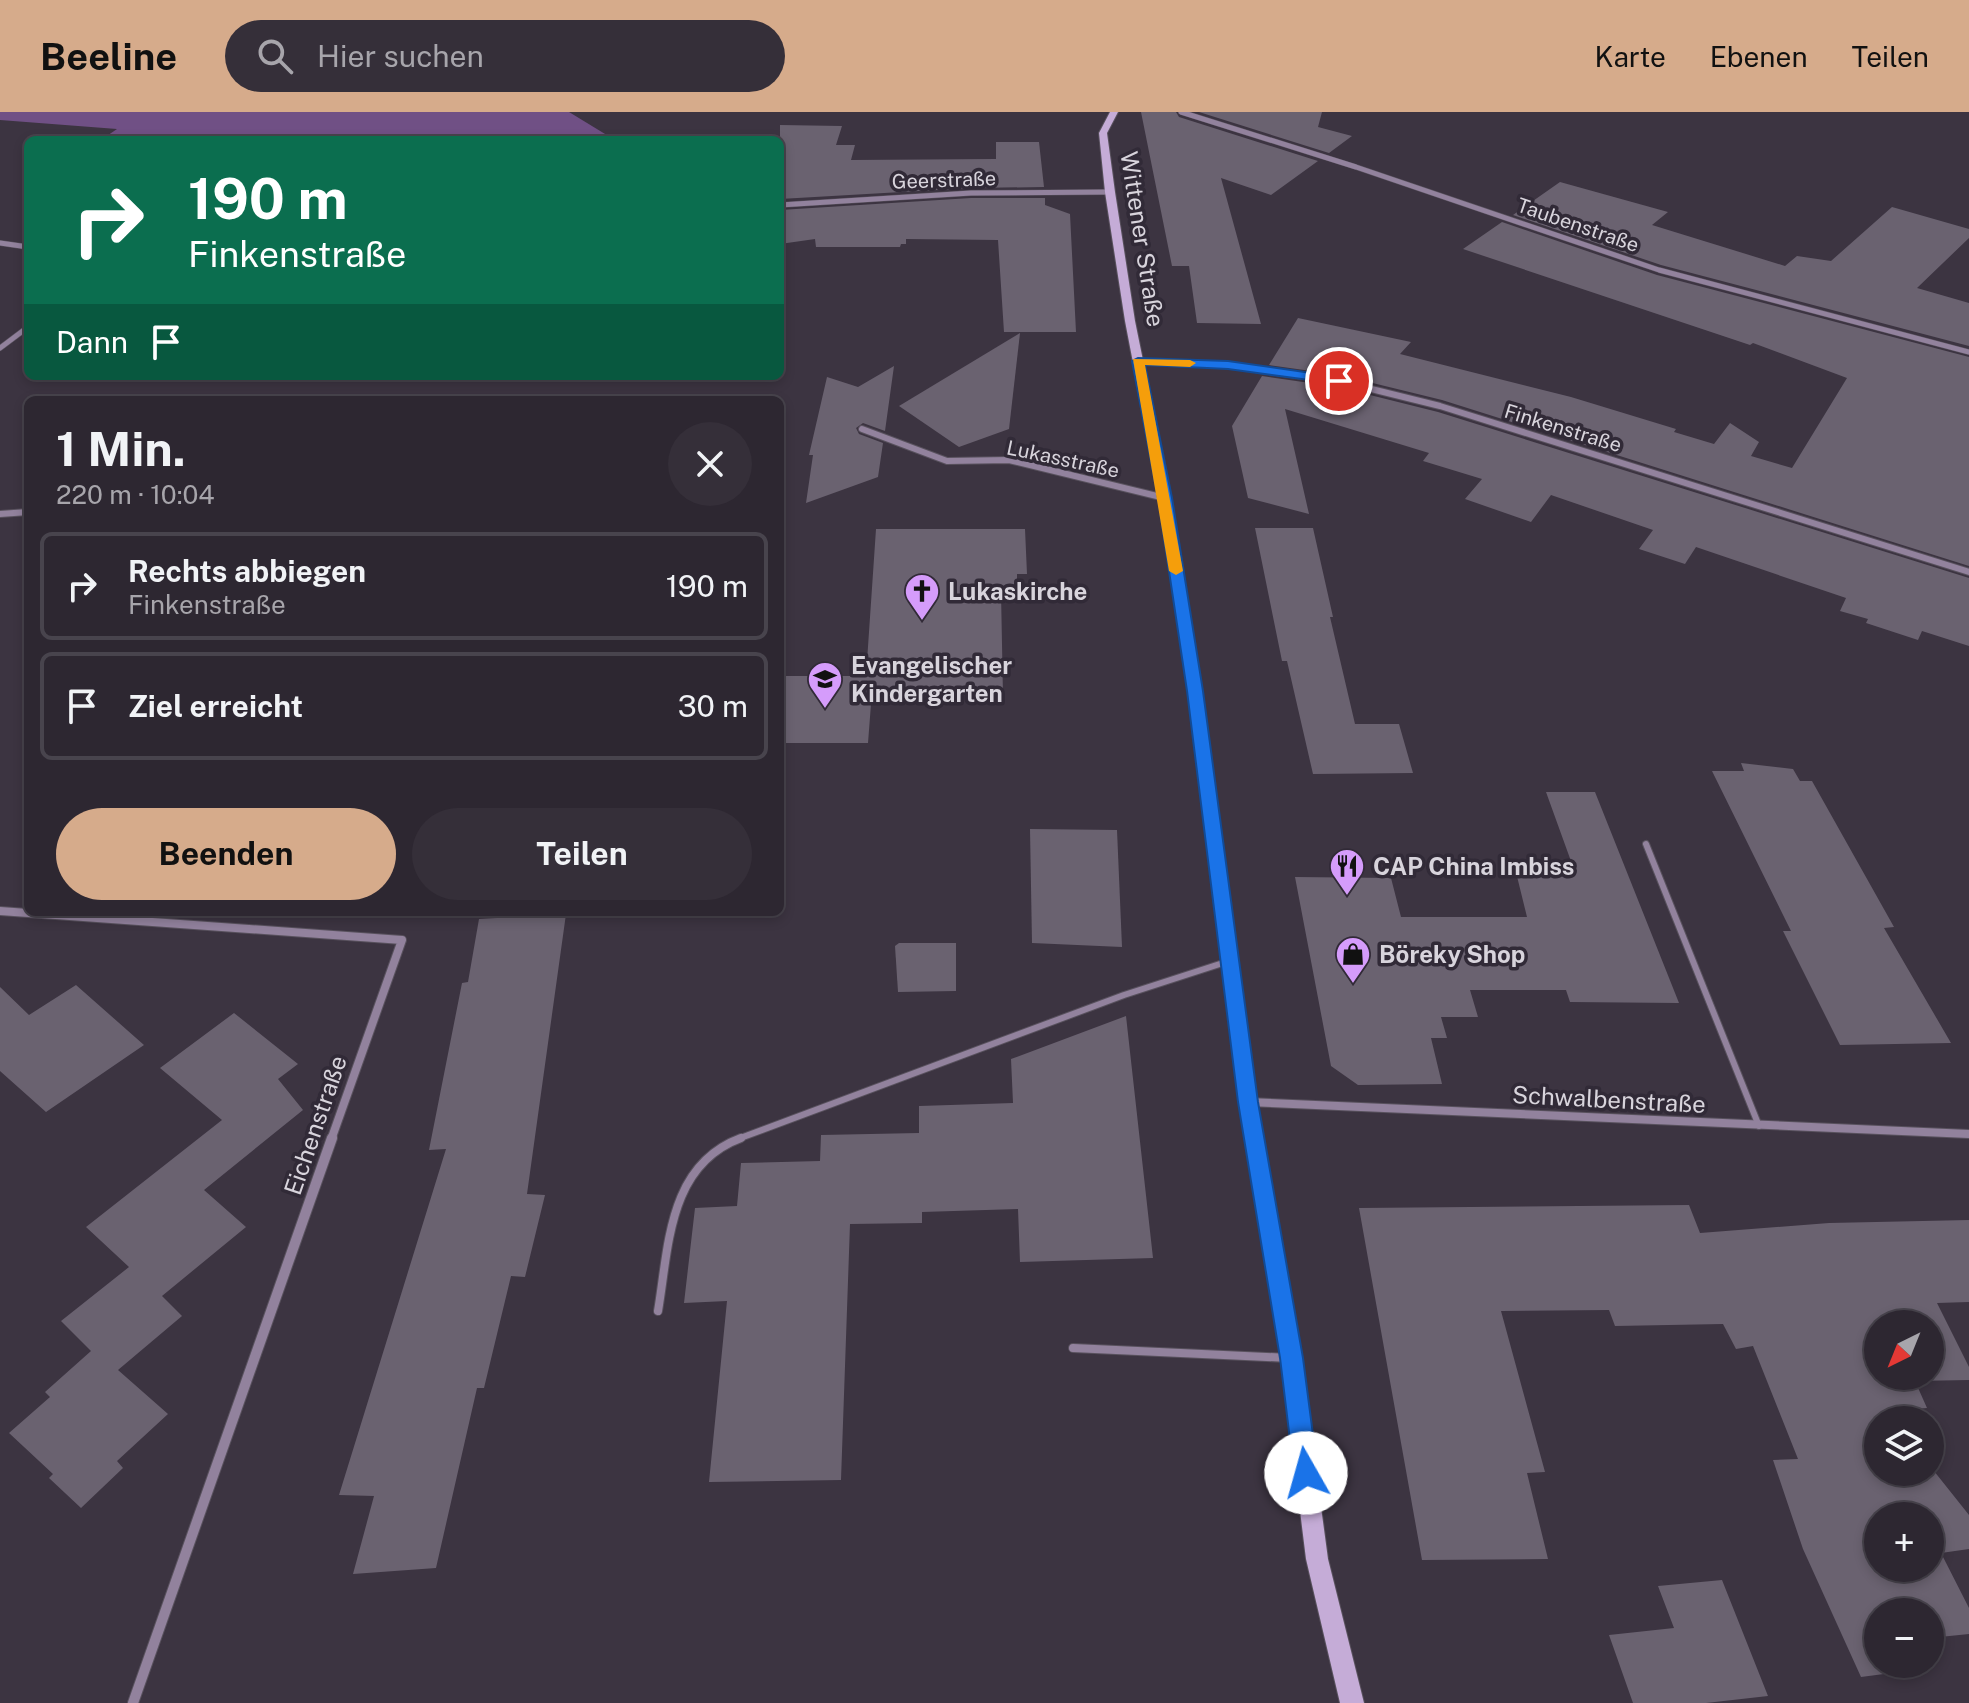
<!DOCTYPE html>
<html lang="de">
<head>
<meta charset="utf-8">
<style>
	:root { --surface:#2d2731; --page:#352f39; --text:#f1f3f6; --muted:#a7a5ab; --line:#48444d; --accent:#d6ab8b }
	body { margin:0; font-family:"Public Sans",sans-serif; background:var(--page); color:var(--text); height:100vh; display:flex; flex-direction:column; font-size:30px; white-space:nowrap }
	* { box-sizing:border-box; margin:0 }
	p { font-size:26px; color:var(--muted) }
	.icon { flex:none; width:44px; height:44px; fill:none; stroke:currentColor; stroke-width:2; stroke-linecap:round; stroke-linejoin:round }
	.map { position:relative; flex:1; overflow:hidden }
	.details { position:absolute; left:24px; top:284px; width:760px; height:520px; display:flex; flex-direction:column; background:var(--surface); border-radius:12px; box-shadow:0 4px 12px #0003,0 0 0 2px var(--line) }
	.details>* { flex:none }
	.banner { position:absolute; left:24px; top:24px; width:760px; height:244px; border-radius:12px; box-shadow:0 4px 12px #0003,0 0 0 2px var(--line); background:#0b6e4f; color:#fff; overflow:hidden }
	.needle { width:52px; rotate:223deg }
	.fabs { position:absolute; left:1864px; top:1198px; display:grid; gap:16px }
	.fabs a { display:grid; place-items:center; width:80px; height:80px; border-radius:50%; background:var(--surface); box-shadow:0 4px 12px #0003,0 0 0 2px var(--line); font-size:40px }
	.pin { position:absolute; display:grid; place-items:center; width:68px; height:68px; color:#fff; margin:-34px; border:4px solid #fff; border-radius:50%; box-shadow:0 2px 8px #0007 }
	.me { position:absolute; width:88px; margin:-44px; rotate:353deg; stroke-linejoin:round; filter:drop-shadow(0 0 6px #0008) }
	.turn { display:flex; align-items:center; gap:28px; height:168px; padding:0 32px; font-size:36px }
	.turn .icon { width:104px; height:104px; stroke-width:2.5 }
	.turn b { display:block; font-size:56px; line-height:68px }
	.then { display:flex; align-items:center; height:76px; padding:0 32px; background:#0003; gap:16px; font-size:30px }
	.round { display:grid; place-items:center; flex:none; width:84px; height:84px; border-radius:42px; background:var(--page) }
	.head { display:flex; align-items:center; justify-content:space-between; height:136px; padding:0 32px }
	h1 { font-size:48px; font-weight:700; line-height:60px }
	.action { display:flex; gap:16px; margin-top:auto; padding:16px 32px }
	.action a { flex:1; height:92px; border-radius:48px; background:var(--accent); color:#111; font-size:32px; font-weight:700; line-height:92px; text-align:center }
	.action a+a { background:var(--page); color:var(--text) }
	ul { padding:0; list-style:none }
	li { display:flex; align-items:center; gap:24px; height:108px; margin:0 16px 12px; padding:0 16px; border:4px solid var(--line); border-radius:12px }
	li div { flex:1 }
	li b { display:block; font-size:30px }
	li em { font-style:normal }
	header { display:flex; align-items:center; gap:48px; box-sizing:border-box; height:112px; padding:0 40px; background:var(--accent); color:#111 }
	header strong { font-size:38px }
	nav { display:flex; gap:44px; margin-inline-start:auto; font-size:28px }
	.search { width:560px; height:72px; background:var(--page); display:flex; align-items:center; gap:20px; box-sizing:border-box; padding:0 28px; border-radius:44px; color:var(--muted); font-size:30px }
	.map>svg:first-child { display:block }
</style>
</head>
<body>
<header>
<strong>Beeline</strong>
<div class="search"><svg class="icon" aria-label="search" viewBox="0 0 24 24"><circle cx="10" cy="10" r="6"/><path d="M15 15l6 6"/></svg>Hier suchen</div>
<nav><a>Karte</a><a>Ebenen</a><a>Teilen</a></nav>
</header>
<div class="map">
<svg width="1969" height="1591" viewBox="0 0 1969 1591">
	<rect width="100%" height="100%" fill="#3c3441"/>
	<!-- green -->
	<path fill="#705085" d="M 0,0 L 569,0 L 610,25 L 598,28 L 101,28 L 117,17 L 0,8 Z"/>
	<!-- building -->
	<g fill="#6a6270" fill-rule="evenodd">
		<path d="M 1141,0 L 1176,0 L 1179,5 L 1318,49 L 1271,83 L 1221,66 L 1261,212 L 1197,211 L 1189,154 L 1172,154 Z"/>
		<path d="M 1199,0 L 1322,0 L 1318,15 L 1352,24 L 1329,41 Z"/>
		<path d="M 780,13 L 842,14 L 836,33 L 855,33 L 851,48 L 996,47 L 996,30 L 1039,30 L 1044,75 L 971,76 L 780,87 Z"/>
		<path d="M 1560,70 L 1668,100 L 1652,113 L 1785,154 L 1797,144 L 1831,149 L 1892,95 L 1969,117 L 1969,126 L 1917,176 L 1969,191 L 1969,234 L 1661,153 L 1513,103 Z"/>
		<path d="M 971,86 L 1045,86 L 1045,93 L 1070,102 L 1076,220 L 1004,220 L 998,128 L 906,127 L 906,132 L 901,132 L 900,135 L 816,135 L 815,127 L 780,132 L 780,98 Z"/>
		<path d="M 1502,110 L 1657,163 L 1969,245 L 1969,454 L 1442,288 L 1340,263 L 1269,253 L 1298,206 L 1411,230 L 1400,242 L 1571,285 L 1676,317 L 1674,320 L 1714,332 L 1730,311 L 1759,330 L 1751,344 L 1792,356 L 1847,266 L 1753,231 L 1750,233 L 1463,137 Z"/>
		<path d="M 1020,221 L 1009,317 L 959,335 L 899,294 Z"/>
		<path d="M 894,254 L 885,319 L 863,311 L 856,316 L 859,322 L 883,331 L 878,365 L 806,391 L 813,343 L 809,343 L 827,265 L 858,275 Z"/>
		<path d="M 1262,264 L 1338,275 L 1438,300 L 1969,466 L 1969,534 L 1922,519 L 1918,528 L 1866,511 L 1868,507 L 1840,499 L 1846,486 L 1696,435 L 1685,452 L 1639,437 L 1653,418 L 1551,383 L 1531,410 L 1465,387 L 1482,367 L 1423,349 L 1429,341 L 1285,297 L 1309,402 L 1248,386 L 1232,314 Z"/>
		<path d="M 1255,416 L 1313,416 L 1333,505 L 1330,505 L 1355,612 L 1399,612 L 1413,661 L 1313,662 L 1287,549 L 1282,549 Z"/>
		<path d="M 876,417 L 1025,417 L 1027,462 L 1017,462 L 1017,480 L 1001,480 L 1003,584 L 951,584 L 951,591 L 871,592 L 868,631 L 780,631 L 780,564 L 866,564 Z"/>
		<path d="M 1741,651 L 1793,657 L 1800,669 L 1812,669 L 1894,815 L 1884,816 L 1951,931 L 1840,933 L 1783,819 L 1791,819 L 1712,659 L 1744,659 Z"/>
		<path d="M 1546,680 L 1595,680 L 1679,891 L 1570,890 L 1566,878 L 1470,878 L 1478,905 L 1441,905 L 1447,926 L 1431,926 L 1442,972 L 1358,973 L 1331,954 L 1295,765 L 1391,766 L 1401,805 L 1527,805 L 1513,748 L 1572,752 Z"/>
		<path d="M 1030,717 L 1117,718 L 1122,835 L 1032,831 Z"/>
		<path d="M 566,802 L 527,1082 L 545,1083 L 525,1165 L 511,1164 L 484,1276 L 477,1276 L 436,1456 L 353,1462 L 374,1384 L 339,1383 L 446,1037 L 429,1038 L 462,871 L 468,870 L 479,807 Z"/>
		<path d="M 899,831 L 956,831 L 956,879 L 898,880 L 895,834 Z"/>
		<path d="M 76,873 L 144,933 L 46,1000 L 0,959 L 0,875 L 29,903 Z"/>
		<path d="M 234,901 L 298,952 L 278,967 L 303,998 L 204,1078 L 246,1115 L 162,1184 L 182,1204 L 118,1258 L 168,1302 L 117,1349 L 123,1356 L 81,1396 L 49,1366 L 53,1362 L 9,1321 L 50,1285 L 45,1280 L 91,1239 L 61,1209 L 129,1155 L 86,1115 L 222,1008 L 160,956 Z"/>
		<path d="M 1126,904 L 1153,1146 L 1020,1150 L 1018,1097 L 922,1100 L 922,1111 L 850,1112 L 841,1368 L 709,1370 L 727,1189 L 684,1191 L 695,1096 L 737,1094 L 741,1051 L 820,1049 L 821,1023 L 919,1021 L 919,994 L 1013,991 L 1011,947 Z"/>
		<path d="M 1689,1093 L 1700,1121 L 1829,1111 L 1969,1108 L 1969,1190 L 1937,1191 L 1969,1255 L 1969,1268 L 1915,1269 L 1927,1296 L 1887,1299 L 1894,1308 L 1878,1308 L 1878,1360 L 1930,1360 L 1930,1354 L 1969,1403 L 1969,1437 L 1941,1441 L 1969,1496 L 1969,1522 L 1930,1526 L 1930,1500 L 1878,1500 L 1878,1552 L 1928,1552 L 1930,1556 L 1861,1565 L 1803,1437 L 1773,1348 L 1798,1347 L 1753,1234 L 1736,1237 L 1723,1212 L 1615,1214 L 1609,1198 L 1501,1199 L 1545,1360 L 1527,1361 L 1548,1447 L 1422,1448 L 1359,1096 ZM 1878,1212 L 1930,1212 L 1930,1264 L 1878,1264 ZM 1878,1404 L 1930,1404 L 1930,1456 L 1878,1456 Z"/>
		<path d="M 1722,1468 L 1768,1584 L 1706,1591 L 1633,1591 L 1609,1523 L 1674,1516 L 1658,1474 Z"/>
	</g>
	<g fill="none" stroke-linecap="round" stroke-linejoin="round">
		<!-- lane-far1 casing -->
		<g stroke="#58515d" stroke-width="8">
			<g id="lane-far1">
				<path d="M 1646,732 L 1759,1014"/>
				<path d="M 735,1028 L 1124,883 L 1226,850"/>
			</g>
		</g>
		<!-- lane casing -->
		<g stroke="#58515d" stroke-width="10">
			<g id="lane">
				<path d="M 658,1199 C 669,1134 668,1053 741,1026"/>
				<path d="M 1073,1236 L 1289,1246"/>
			</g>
		</g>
		<!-- street-far3 casing -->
		<g stroke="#58515d" stroke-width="6">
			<g id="street-far3">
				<path d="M 1181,0 L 1356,55 L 1659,158 L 1969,240"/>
				<path d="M 780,93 L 971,81 L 1110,80"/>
				<path d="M 0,131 L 28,135"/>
				<path d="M 0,236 L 28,215"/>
				<path d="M 1138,249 L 1228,253 L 1269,259"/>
			</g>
		</g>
		<!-- street-far2 casing -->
		<g stroke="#58515d" stroke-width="8">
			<g id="street-far2">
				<path d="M 1255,257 L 1339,269 L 1440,294 L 1969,460"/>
				<path d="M 862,317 L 947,349 L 1009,348 L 1165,386"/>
				<path d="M 0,402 L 28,400"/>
			</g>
		</g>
		<!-- street-far1 casing -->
		<g stroke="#58515d" stroke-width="10">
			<g id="street-far1">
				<path d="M 0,799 L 402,828 L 331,1028"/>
				<path d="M 1248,990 L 1969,1022"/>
			</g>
		</g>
		<!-- street casing -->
		<g stroke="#58515d" stroke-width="12">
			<path id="street" d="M 133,1591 L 332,1026"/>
		</g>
		<!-- secondary casing -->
		<g stroke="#58515d" stroke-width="2">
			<path id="secondary" d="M 1110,0 L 1118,0 L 1107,21 L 1115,80 L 1135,209 L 1171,386 L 1202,579 L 1257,990 L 1301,1246 L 1328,1447 L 1364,1591 L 1340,1591 L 1306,1447 L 1281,1246 L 1239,990 L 1188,579 L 1159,386 L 1125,209 L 1105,80 L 1099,21 Z"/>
		</g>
		<!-- lane-far1 -->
		<use href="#lane-far1" stroke="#92829d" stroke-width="6"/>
		<!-- lane -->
		<use href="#lane" stroke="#92829d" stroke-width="8"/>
		<!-- street-far3 -->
		<use href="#street-far3" stroke="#92829d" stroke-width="5"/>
		<!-- street-far2 -->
		<use href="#street-far2" stroke="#92829d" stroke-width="6"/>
		<!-- street-far1 -->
		<use href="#street-far1" stroke="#92829d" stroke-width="8"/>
		<!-- street -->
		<use href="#street" stroke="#92829d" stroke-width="10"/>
		<!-- secondary -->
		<use href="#secondary" fill="#c5acd7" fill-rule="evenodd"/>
	</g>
	<!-- route -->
	<path fill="#1a73e8" stroke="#114b97" stroke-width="2" d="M 1138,246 L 1228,249 L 1339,265 L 1345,269 L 1339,272 L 1228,257 L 1145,253 L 1172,386 L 1203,579 L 1258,990 L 1303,1246 L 1318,1361 L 1315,1370 L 1306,1373 L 1297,1370 L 1294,1361 L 1280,1246 L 1238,990 L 1187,579 L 1158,386 L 1132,249 Z"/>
	<!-- slow -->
	<path fill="#f59e0b" d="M 1133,247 L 1190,248 L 1196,251 L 1190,255 L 1145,253 L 1183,459 L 1176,463 L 1169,459 Z"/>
	<!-- icons -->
	<defs>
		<g id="church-pin" transform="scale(1.8)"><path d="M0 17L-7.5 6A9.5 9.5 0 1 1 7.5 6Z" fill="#d59cfb" stroke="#312a37"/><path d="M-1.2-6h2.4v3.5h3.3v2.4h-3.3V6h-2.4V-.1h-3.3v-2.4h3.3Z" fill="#111"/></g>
		<g id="school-pin" transform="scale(1.8)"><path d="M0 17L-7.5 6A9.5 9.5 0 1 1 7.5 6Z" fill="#d59cfb" stroke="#312a37"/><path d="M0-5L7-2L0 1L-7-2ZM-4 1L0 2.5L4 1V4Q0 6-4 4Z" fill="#111"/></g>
		<g id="restaurant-pin" transform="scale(1.8)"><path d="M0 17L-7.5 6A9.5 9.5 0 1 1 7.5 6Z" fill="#d59cfb" stroke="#312a37"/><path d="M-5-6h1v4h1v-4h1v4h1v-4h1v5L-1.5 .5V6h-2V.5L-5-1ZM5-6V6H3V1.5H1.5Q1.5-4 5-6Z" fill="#111"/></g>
		<g id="shop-pin" transform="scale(1.8)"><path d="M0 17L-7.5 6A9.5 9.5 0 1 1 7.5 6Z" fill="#d59cfb" stroke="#312a37"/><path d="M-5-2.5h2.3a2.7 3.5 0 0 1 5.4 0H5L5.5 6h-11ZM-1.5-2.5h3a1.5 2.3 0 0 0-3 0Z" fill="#111"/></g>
	</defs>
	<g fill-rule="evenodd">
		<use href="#church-pin" x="922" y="479"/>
		<use href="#school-pin" x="825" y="567"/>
		<use href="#restaurant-pin" x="1347" y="754"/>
		<use href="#shop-pin" x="1353" y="842"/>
	</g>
	<g text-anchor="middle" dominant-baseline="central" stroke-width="7" stroke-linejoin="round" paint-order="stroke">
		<!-- far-street labels -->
		<g font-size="20" fill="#d8d4dc" stroke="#312a37">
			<text transform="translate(944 68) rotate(-2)">Geerstraße</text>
			<text transform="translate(1578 113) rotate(19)">Taubenstraße</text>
			<text transform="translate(1563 316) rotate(17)">Finkenstraße</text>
			<text transform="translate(1063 347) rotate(12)">Lukasstraße</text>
		</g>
		<!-- street labels -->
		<g font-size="24" fill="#d8d4dc" stroke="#312a37">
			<text transform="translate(1143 127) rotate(81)">Wittener Straße</text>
			<text transform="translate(1609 987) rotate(3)">Schwalbenstraße</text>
			<text transform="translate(315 1013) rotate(-71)">Eichenstraße</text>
		</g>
		<!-- poi labels -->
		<g font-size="24" font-weight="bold" fill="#d8d4dc" stroke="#312a37" text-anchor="start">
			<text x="948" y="479">Lukaskirche</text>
			<text x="851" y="553">Evangelischer<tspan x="851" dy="28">Kindergarten</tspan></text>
			<text x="1373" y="754">CAP China Imbiss</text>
			<text x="1379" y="842">Böreky Shop</text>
		</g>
	</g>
</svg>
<div class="fabs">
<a><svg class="needle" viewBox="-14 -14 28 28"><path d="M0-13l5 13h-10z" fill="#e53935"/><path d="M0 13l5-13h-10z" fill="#a7a5ab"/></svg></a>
<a><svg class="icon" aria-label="layers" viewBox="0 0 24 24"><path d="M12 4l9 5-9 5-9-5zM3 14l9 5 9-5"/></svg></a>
<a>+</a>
<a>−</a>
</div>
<div class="pin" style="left:1339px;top:269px;background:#d93025"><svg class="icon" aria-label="arrive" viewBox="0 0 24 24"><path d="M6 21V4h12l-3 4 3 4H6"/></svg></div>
<svg class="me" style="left:1306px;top:1361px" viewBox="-20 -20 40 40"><circle r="19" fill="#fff"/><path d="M0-13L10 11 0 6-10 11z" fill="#1a73e8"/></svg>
<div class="banner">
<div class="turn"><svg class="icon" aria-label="right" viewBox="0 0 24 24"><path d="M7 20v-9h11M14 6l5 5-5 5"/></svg><div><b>190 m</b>Finkenstraße</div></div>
<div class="then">Dann<svg class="icon" aria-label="arrive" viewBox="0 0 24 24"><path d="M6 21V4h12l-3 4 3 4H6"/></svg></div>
</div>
<section class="details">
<div class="head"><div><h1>1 Min.</h1><p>220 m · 10:04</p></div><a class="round"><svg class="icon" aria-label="close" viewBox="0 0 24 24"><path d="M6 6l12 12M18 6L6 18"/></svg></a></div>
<ul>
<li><svg class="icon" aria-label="right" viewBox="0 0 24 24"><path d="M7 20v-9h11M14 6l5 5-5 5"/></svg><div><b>Rechts abbiegen</b><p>Finkenstraße</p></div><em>190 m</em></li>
<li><svg class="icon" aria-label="arrive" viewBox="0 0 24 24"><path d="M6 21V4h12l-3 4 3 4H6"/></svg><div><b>Ziel erreicht</b></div><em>30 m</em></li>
</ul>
<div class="action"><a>Beenden</a><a>Teilen</a></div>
</section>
</div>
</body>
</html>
